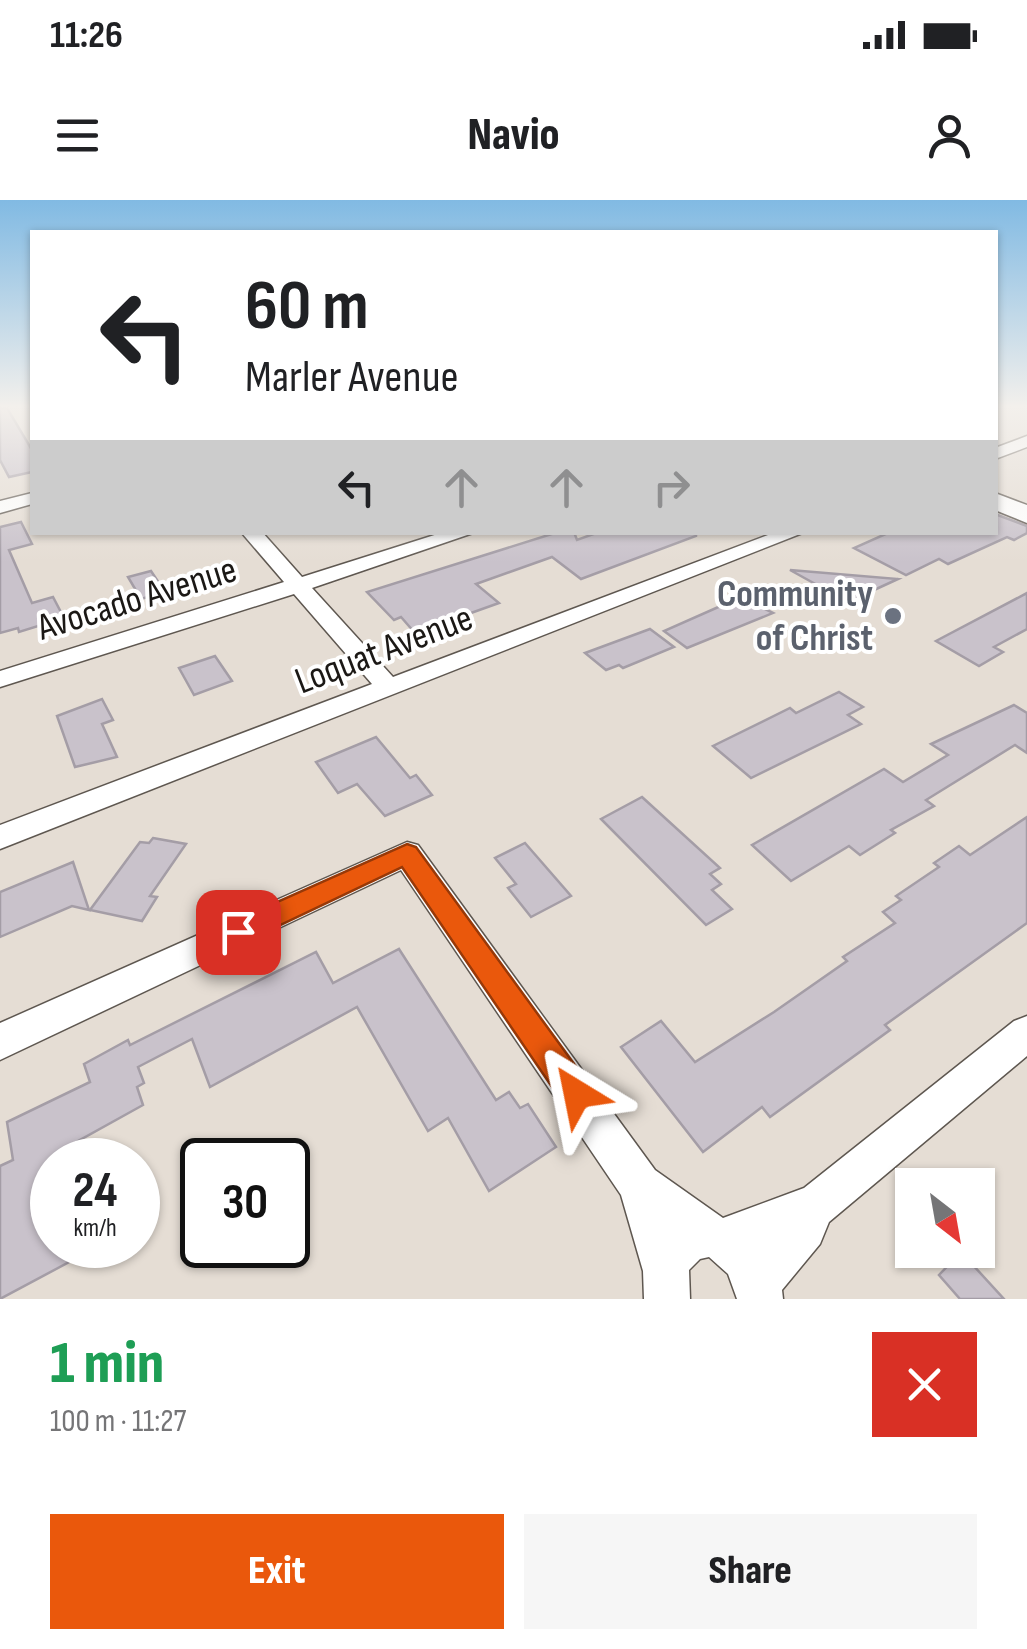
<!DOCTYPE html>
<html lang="en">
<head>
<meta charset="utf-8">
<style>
	:root { --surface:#fff; --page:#f6f6f6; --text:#202124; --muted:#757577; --accent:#ea580c }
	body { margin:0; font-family:"Sofia Sans Condensed",sans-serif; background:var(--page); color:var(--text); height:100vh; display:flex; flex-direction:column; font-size:38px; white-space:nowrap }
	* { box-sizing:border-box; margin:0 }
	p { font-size:32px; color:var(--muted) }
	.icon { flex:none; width:55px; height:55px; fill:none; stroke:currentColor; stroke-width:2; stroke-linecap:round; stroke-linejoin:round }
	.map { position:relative; height:1099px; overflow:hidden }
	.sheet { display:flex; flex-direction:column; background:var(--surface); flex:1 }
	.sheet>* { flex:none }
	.top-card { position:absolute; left:30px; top:30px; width:968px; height:305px; border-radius:0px; box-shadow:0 2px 8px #0004; background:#fff; color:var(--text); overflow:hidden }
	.needle { width:65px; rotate:149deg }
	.buttons { position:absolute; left:895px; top:968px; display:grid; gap:20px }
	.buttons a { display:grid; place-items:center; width:100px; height:100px; border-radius:0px; background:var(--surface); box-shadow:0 2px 8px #0004; font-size:50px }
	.speed { position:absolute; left:30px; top:938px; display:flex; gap:20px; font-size:50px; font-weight:700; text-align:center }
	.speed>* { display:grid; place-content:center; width:130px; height:130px; border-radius:50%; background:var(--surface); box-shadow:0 2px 8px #0004; line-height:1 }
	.speed small { font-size:25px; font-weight:400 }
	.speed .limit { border:5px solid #111; border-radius:15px; background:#fff; color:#111 }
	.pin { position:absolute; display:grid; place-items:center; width:85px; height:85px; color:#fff; margin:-42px; border-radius:20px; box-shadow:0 5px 15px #0006 }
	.me { position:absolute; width:110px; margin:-55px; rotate:325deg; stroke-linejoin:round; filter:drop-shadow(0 0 8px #0008) }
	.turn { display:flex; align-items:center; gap:35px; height:210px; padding:0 50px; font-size:45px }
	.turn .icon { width:130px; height:130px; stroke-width:2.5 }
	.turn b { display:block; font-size:70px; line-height:85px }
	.lanes { display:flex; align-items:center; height:95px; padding:0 50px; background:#0003; justify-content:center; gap:50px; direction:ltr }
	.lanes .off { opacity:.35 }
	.round { display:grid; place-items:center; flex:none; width:105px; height:105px; border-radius:0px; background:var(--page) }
	.head { display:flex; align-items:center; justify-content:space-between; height:170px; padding:0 50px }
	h1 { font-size:60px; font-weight:800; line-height:75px; color:#1e9e55 }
	.primary-button { display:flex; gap:20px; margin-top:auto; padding:20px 50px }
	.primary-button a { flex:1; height:115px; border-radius:0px; background:var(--accent); color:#fff; font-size:40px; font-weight:800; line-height:115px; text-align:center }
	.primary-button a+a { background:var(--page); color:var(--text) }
	.status { display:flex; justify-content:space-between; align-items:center; height:70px; padding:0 50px; background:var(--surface); direction:ltr }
	.status svg { height:28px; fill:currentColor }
	header { display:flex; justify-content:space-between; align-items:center; height:130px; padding:0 50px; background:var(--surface); font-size:45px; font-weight:800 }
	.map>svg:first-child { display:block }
</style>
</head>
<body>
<div class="status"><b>11:26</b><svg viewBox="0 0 49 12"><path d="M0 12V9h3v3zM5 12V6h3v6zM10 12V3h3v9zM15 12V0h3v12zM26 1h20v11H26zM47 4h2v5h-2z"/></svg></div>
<header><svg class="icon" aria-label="menu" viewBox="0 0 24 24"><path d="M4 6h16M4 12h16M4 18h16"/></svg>Navio<svg class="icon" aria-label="person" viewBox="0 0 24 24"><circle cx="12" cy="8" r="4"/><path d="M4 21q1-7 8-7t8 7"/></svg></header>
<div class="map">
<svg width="1027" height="1099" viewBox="0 0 1027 1099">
	<rect width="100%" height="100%" fill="#e5ddd4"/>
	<!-- building -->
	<g fill="#c9c2cb" stroke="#a49da6" stroke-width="2.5">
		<path d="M 0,208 L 7,208 L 32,250 L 32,272 L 9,277 L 0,260 Z"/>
		<path d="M 995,314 L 1027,326 L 1027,333 L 1014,340 L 1007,337 L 948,364 L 939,359 L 906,375 L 854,348 L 890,332 L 995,332 Z"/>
		<path d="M 21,322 L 32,344 L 9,350 L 32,403 L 53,397 L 64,418 L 19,432 L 18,428 L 0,433 L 0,327 Z"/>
		<path d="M 558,332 L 574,332 L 577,340 L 599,332 L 696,332 L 696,336 L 581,379 L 552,357 L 476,384 L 499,403 L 415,433 L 401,417 L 394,420 L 367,392 Z"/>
		<path d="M 790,370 L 898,379 L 848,402 Z"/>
		<path d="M 151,371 L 165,392 L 141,399 L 128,377 Z"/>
		<path d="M 1027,393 L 1027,429 L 994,447 L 1003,452 L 979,466 L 936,441 Z"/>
		<path d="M 741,397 L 773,413 L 687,448 L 664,431 Z"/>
		<path d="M 650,429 L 674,447 L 623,468 L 619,465 L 606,470 L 585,453 Z"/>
		<path d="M 215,456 L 232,481 L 194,495 L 179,468 Z"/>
		<path d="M 839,492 L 863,507 L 848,515 L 861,524 L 751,578 L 713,546 L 790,508 L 796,513 Z"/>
		<path d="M 102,499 L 113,520 L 102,524 L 117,557 L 75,567 L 57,516 Z"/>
		<path d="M 1014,505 L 1027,513 L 1027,553 L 1015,545 L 926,600 L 934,606 L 891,630 L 895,633 L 860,655 L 849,646 L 791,681 L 752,645 L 884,569 L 903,582 L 948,555 L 931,544 Z"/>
		<path d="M 376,537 L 410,578 L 416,575 L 432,595 L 385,616 L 357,584 L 338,593 L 316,562 Z"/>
		<path d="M 642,597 L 720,668 L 710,674 L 721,684 L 712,690 L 732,709 L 706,725 L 601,619 Z"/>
		<path d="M 1027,617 L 1027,723 L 885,825 L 890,830 L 770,917 L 762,907 L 703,952 L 621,847 L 661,821 L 695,862 L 774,812 L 847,761 L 843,757 L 895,723 L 883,712 L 901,700 L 896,696 L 939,667 L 934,663 L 959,646 L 970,655 Z"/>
		<path d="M 153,638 L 186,644 L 150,696 L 157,697 L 142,721 L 90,710 L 140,642 L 149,643 Z"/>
		<path d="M 525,643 L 571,696 L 531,717 L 508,688 L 516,684 L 495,658 Z"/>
		<path d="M 73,662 L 89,710 L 72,706 L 0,737 L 0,692 Z"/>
		<path d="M 399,749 L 496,900 L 509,892 L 520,908 L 528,904 L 556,947 L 489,991 L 448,918 L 428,931 L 357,807 L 210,887 L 192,839 L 138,867 L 144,883 L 137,887 L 143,905 L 71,945 L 74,960 L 52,960 L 52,1045 L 101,1045 L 0,1099 L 0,966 L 13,960 L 7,922 L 90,882 L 84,864 L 128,840 L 130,845 L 316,752 L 333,783 Z"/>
		<path d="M 961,1052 L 1004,1099 L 960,1099 L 939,1075 Z"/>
	</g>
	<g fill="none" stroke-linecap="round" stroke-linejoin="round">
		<!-- street casing -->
		<g stroke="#5e5750" stroke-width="3">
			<g id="street">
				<path d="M 1027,236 L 1027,247 L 995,259 L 995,248 Z"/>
				<path d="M 32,293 L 32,304 L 0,313 L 0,301 Z"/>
				<path d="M 241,332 L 262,332 L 302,377 L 444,332 L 476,332 L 312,388 L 393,477 L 776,332 L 805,332 L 0,649 L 0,625 L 372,484 L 294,394 L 0,487 L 0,471 L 284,382 Z"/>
				<path d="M 407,642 L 418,645 L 655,970 L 723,1018 L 804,988 L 1014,821 L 1027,816 L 1027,856 L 829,1022 L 820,1044 L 782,1090 L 783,1099 L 737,1099 L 728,1074 L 709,1057 L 700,1059 L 689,1070 L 690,1099 L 644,1099 L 643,1071 L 621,995 L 401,670 L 0,860 L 0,823 Z"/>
			</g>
		</g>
		<!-- secondary casing -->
		<g stroke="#5e5750" stroke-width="3">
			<path id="secondary" d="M 995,293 L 1027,305 L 1027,323 L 995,310 Z"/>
		</g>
		<!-- street -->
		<use href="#street" fill="#fff" fill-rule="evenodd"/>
		<!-- secondary -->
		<use href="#secondary" fill="#fff" fill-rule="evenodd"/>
	</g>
	<!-- sky -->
	<linearGradient id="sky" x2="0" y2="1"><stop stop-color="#81bae3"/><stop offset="0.57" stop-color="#f3f0ec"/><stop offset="1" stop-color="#f3f0ec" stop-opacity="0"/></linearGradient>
	<rect width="1027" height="362" fill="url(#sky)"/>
	<!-- route -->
	<path fill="#ea580c" stroke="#983908" stroke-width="2.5" d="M 407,644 L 416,647 L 588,883 L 593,894 L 588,906 L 577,911 L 565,906 L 402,667 L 247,741 L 238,744 L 228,741 L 223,732 L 228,724 Z"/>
	<!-- markers -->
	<circle fill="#6b7280" stroke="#fff" stroke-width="4" cx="893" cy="416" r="10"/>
	<g text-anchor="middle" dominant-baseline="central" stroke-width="8" stroke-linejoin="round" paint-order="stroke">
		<!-- worship labels -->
		<g font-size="38" font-weight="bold" fill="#5b616d" stroke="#fff" text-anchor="end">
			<text x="873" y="394">Community<tspan x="873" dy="44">of Christ</tspan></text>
		</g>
		<!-- street labels -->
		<g font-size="38" fill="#1b1815" stroke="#fff">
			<text transform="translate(137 399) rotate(-17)">Avocado Avenue</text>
			<text transform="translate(384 450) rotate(-21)">Loquat Avenue</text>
		</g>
	</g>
</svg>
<div class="buttons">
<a><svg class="needle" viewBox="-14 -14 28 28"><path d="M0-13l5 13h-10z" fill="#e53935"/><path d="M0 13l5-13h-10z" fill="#757577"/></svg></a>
</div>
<div class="speed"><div>24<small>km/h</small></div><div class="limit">30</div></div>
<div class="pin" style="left:238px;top:732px;background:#d93025"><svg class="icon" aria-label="arrive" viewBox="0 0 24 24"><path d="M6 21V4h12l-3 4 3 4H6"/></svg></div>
<svg class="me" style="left:577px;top:894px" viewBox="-20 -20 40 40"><path d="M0-17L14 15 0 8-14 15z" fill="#ea580c" stroke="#fff" stroke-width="4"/></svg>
<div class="top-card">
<div class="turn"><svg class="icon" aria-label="left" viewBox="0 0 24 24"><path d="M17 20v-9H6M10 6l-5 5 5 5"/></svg><div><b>60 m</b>Marler Avenue</div></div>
<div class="lanes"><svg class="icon" aria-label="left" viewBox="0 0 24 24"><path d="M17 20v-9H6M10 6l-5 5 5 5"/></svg><svg class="icon off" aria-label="ahead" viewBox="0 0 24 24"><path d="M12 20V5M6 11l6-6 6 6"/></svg><svg class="icon off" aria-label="ahead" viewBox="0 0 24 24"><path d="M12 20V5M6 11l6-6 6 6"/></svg><svg class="icon off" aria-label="right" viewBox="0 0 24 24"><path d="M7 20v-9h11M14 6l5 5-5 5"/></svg></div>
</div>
</div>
<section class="sheet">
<div class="head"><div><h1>1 min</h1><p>100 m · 11:27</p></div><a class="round" style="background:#d93025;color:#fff"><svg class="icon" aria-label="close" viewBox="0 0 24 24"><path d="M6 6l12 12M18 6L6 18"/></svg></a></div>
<div class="primary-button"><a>Exit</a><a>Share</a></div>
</section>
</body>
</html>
